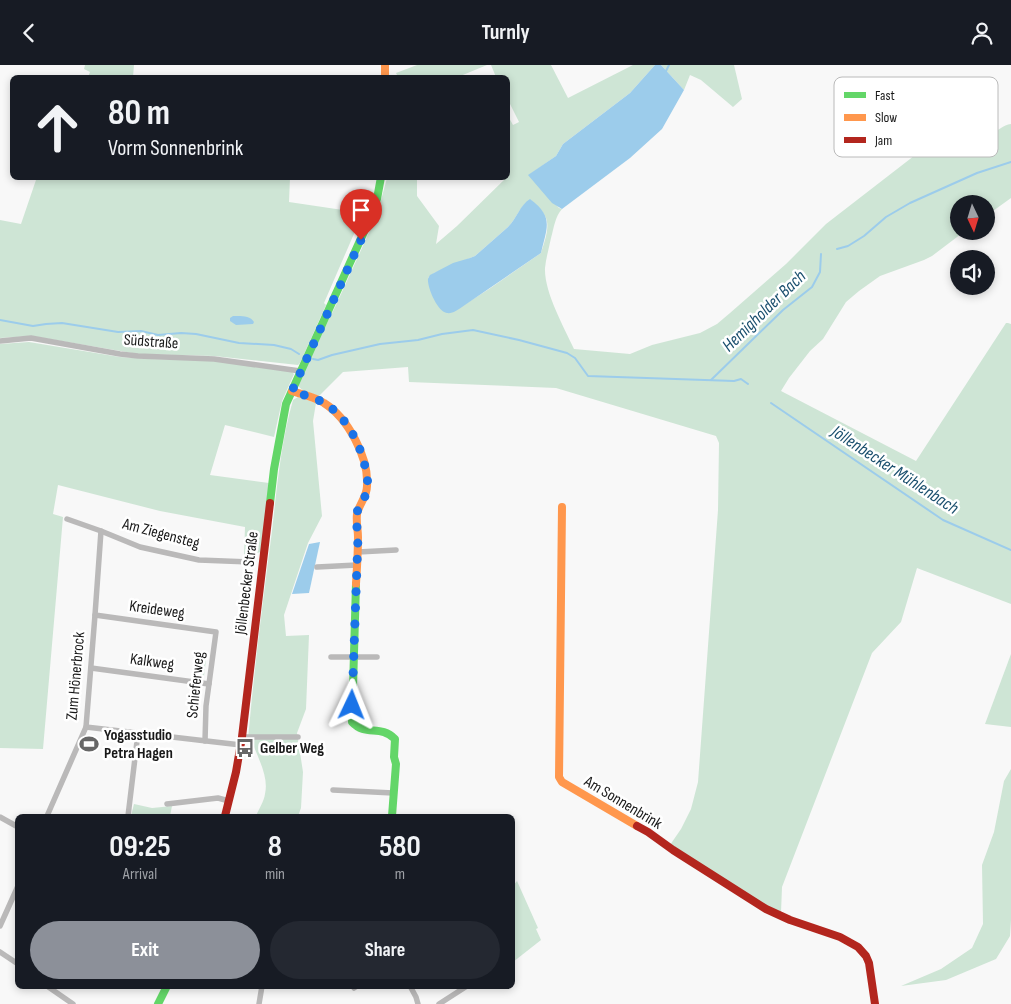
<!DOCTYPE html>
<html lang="en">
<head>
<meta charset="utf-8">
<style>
	:root { --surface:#171b24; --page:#242831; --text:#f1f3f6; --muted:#9ea1a6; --accent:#8c9099 }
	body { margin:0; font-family:"Sofia Sans Condensed",sans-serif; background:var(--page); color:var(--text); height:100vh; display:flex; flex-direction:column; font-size:19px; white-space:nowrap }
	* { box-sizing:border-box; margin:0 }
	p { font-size:16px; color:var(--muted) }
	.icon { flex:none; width:28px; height:28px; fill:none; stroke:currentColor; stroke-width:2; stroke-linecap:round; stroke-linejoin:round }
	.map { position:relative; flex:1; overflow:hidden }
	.sheet { position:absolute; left:15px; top:749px; width:500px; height:175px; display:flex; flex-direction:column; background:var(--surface); border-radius:8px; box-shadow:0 2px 8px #0003 }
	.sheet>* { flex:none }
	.hud { position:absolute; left:10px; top:10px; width:500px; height:105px; border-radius:8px; box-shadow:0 2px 8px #0003; background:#171b24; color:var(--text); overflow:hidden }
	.needle { width:32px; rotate:176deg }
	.controls { position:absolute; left:950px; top:130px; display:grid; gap:10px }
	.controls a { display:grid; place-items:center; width:45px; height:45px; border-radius:50%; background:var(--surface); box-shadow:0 2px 8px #0003; font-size:25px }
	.pin { position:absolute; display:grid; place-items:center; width:42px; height:42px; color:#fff; margin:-51px -21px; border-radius:50% 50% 50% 0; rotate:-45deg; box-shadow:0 0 5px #0007 }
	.pin .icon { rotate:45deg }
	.me { position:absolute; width:55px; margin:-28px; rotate:2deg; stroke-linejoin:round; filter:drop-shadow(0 0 4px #0008) }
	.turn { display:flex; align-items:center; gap:18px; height:105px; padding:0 15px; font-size:22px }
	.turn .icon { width:65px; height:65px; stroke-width:2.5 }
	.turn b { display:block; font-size:35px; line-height:42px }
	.eta { display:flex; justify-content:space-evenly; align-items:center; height:85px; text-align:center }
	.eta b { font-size:30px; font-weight:700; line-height:35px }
	.button { display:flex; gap:10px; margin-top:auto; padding:10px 15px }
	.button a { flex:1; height:58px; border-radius:30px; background:var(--accent); color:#fff; font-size:20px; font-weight:700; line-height:58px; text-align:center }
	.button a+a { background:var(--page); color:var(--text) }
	header { display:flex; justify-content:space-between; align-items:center; height:65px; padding:0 15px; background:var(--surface); font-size:22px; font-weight:700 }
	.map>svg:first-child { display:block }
</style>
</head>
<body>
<header><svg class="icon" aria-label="back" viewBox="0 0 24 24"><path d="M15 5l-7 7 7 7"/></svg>Turnly<svg class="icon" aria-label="person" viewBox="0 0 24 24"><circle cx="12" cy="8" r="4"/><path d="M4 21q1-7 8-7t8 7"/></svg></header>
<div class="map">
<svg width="1011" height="939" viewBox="0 0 1011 939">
	<rect width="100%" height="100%" fill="#f8f8f8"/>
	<!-- green -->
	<g fill="#cee5d5" fill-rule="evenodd">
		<path d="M 85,0 L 134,0 L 133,12 L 88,12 L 90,7 L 84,4 Z"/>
		<path d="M 417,0 L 487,0 L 458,12 L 398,12 L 396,8 Z"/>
		<path d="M 491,0 L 551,0 L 568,33 L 633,0 L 655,0 L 630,28 L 563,79 L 556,91 L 529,110 L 559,143 L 562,144 C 555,152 554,162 551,173 C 549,183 546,193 545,203 C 544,227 564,262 574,284 L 630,289 L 652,280 L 700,268 L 717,259 L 730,248 L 786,199 L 826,159 L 932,77 L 974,74 C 980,72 986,72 991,69 C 998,66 1003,60 1011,59 L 1011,133 L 986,151 L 986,139 L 959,139 L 959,166 L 965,166 L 932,191 L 924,195 L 880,211 L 859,226 L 846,237 L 823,274 L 810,286 L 789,313 L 781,326 L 916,396 L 1006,258 L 1008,258 L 1011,259 L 1011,539 L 917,503 L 901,557 L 872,588 L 782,822 L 781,848 L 767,842 L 670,780 L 681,764 L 691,744 L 698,717 L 718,445 L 719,378 L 716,371 L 556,323 L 409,317 L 408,302 L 343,307 L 319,331 C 312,328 301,327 298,320 L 310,292 L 336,240 L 372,161 L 377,150 L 387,113 L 417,113 L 417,131 L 439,161 L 436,179 L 457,161 L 505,114 L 504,113 L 508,112 L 508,90 L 509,89 L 508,87 L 508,51 L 513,60 L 519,57 L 508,35 L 508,12 L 496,12 ZM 531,135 C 536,140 542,145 545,151 C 551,161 544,178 541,188 L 489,224 L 453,247 L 428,213 L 434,208 L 475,191 L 508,162 C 517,153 520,140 531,135 Z"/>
		<path d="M 661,0 L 734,0 L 742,34 L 733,42 L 701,15 L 690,10 L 684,25 Z"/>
		<path d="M 37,112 L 290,113 L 289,137 L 363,148 L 324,238 L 326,240 L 300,298 L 298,300 L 214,291 L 138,289 L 32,271 L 0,273 L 0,155 L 21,159 Z"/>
		<path d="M 29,277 L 120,292 L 149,294 L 215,295 L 291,306 L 294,309 L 282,336 L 274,372 L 225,360 L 210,410 L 269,418 L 261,487 L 244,491 L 245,462 L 160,446 L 58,420 L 53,449 L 63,452 L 43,684 L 0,683 L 0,279 Z"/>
		<path d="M 298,332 L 316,338 L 313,356 L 322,451 L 308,478 L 284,550 L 286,571 L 309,570 L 306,644 L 297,668 L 303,707 L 301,743 L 298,751 L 256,751 C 259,744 264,736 265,729 C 269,712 258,693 252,677 L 248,674 C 254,605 263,535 272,466 C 277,422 281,377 293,335 Z"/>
		<path d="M 195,586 L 207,587 L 204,611 L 192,609 Z"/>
		<path d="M 1011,589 L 1011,662 L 985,659 Z"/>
		<path d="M 1011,704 L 1011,855 L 1010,871 L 996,894 L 946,915 L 901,921 L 941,904 L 972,883 L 983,859 L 982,800 L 994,767 L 1004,716 Z"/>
		<path d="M 134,739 L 152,743 L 172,741 L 170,751 L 131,751 Z"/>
		<path d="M 517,816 L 538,863 L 536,864 L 541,875 L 513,897 L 513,821 Z"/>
	</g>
	<!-- water -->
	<g fill="#9ccceb">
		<path d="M 655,0 L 661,0 L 684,25 L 662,64 L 630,93 L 562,144 L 552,138 L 528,110 L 556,91 L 563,79 L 630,28 Z"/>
		<path d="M 530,134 C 554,152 547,162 541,188 L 462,242 C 458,245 452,249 447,248 C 438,248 427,222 428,214 C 428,213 429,212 430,210 L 453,198 L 470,193 L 475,191 L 508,162 C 517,153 520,140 530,134 Z"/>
		<path d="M 233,251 C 240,251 250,250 254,257 L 253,259 L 236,260 L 230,256 L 230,253 Z"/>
		<path d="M 320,477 L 309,528 L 292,529 L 309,479 Z"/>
	</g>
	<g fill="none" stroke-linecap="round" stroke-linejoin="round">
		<!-- stream -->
		<g stroke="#9ccceb" stroke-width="2">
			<path d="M 666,6 L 669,0"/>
			<path d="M 837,184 L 848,181 L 864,171 L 886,152 L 910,138 L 977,108 L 1011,97"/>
			<path d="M 0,255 L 33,261 L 46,259 L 62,258 L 118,267 L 141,266 L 158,270 L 181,268 L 196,269 L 239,278 L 274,280 L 291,284 L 299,289"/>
			<path d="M 313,294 L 318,295 L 332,290 L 380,279 L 418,275 L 442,269 L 473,265 L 519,275 L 567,288 L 575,293 L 588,311 L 734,316 L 741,314 L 748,319"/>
			<path d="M 711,315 L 783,245 L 812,222 L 820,207 L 821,189"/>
			<path d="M 771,338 L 943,455 L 1011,485"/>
		</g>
		<!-- street -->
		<g stroke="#bab9b9" stroke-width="5.5">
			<path d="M 0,276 L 31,273 L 120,289 L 138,291 L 214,294 L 300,306"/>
			<path d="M 67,454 L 101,466 L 140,482 L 199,495 L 250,497"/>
			<path d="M 358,487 L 396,485"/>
			<path d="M 317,502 L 357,500"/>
			<path d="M 95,550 L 216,567 L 206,641 L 205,676"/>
			<path d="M 331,592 L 377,592"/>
			<path d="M 91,603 L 209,619"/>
			<path d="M 86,662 L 241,680"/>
			<path d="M 242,672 L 298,672"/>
			<path d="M 333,725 L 393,728"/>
			<path d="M 167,739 L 218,733 L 229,736"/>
			<path d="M 47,751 L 86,662 L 95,550 L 101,466"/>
			<path d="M 128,751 L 138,668"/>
			<path d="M 0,752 L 18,762"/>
			<path d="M 0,861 L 18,821"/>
			<path d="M 0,887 L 18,899"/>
			<path d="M 47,921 L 73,939"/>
			<path d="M 410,921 L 416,932 L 418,939"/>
			<path d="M 354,923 L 357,921"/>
			<path d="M 259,939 L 262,921"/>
			<path d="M 439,939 L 467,921"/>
		</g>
		<!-- fast -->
		<g stroke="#63d668" stroke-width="8">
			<path d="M 270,438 L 274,404 L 286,339 L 368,158 L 377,134 L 381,112"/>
			<path d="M 356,519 L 352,657 C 366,672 380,659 395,674 L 394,692 L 396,699 L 392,751"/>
			<path d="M 158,939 L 167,921"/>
		</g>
		<!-- slow -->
		<g stroke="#ff974d" stroke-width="8">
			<path d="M 385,0 L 385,12"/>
			<path d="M 292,326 C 303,330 315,332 324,338 C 348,353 369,393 367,421 C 367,432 359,439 357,449 C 356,457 358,465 358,472 C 358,488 357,503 356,519"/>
			<path d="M 562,442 L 559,712 L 562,717 L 637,761"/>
		</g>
		<!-- jam -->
		<g stroke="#b3261e" stroke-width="8">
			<path d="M 225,751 L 236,707 L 242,672 L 270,438"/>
			<path d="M 637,761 L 648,767 L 673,785 L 766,844 L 790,855 L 840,872 L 858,882 L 866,891 L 869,898 L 875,939"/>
		</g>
	</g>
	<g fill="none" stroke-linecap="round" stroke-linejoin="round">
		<!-- route -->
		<path stroke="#1a73e8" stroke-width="9" stroke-dasharray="0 16.2" d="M 352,640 L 358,472 C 357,462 355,451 359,441 C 362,435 366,433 367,424 C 369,412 365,402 362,390 C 355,370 343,349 324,338 C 314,332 303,330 292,326 L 361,175"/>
	</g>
	<!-- icons -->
	<defs>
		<g id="stadium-bare" transform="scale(1.5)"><path d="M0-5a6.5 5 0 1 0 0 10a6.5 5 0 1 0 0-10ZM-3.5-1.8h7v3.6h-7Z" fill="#676767" stroke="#fff" stroke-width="2.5" paint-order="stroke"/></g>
		<g id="bus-bare" transform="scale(1.5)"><path d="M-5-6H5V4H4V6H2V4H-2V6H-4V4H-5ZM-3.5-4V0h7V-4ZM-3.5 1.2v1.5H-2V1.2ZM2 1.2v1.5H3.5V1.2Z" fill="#676767" stroke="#fff" stroke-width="2.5" paint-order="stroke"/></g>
	</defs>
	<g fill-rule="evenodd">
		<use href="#stadium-bare" x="89" y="679"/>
		<use href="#bus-bare" x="245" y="683"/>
	</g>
	<g text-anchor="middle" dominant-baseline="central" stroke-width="5" stroke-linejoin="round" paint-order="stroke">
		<!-- street labels -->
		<g font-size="16" fill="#191919" stroke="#fff">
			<text transform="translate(151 277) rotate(4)">Südstraße</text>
			<text transform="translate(161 469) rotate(15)">Am Ziegensteg</text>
			<text transform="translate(247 518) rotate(-83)">Jöllenbecker Straße</text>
			<text transform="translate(157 545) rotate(8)">Kreideweg</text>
			<text transform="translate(152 597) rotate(8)">Kalkweg</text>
			<text transform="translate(76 611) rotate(-85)">Zum Hönerbrock</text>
			<text transform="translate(196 620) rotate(-84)">Schieferweg</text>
			<text transform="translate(623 738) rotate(31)">Am Sonnenbrink</text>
		</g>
		<!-- poi labels -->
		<g font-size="16" font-weight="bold" fill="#191919" stroke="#fff" text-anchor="start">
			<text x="104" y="670">Yogasstudio<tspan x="104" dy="18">Petra Hagen</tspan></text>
			<text x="260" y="683">Gelber Weg</text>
		</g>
		<!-- water labels -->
		<g font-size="18" font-style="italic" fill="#1a4f6e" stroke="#fff">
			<text transform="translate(764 246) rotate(-44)">Hemigholder Bach</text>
			<text transform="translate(895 405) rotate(33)">Jöllenbecker Mühlenbach</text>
		</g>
	</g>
	<!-- legend -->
	<rect x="834" y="12" width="164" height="80" rx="8" fill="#fff" stroke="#bababa" stroke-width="1"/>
	<rect x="844" y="27" width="22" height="6" fill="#63d668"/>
	<rect x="844" y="49" width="22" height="7" fill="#ff974d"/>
	<rect x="844" y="72" width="22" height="6" fill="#b3261e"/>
	<g font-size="14" fill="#191919">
		<text x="875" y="35">Fast</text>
		<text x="875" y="57">Slow</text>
		<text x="875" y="80">Jam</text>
	</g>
</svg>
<div class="controls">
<a><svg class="needle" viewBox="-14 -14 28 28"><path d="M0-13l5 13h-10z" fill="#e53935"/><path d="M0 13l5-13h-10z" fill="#9ea1a6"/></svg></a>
<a><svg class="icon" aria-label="sound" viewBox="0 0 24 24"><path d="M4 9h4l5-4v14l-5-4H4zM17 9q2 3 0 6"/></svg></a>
</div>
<div class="pin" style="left:361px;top:175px;background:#d93025"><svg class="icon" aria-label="arrive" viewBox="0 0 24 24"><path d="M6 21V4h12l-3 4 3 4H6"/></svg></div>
<svg class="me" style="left:352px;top:640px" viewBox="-20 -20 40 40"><path d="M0-17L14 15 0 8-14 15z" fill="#1a73e8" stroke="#fff" stroke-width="4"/></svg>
<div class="hud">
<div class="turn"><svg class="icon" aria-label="ahead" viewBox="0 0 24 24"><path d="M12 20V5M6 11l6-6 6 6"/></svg><div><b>80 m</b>Vorm Sonnenbrink</div></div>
</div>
<section class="sheet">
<div class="eta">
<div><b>09:25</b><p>Arrival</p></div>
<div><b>8</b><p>min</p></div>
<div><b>580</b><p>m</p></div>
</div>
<div class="button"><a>Exit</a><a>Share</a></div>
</section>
</div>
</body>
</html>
